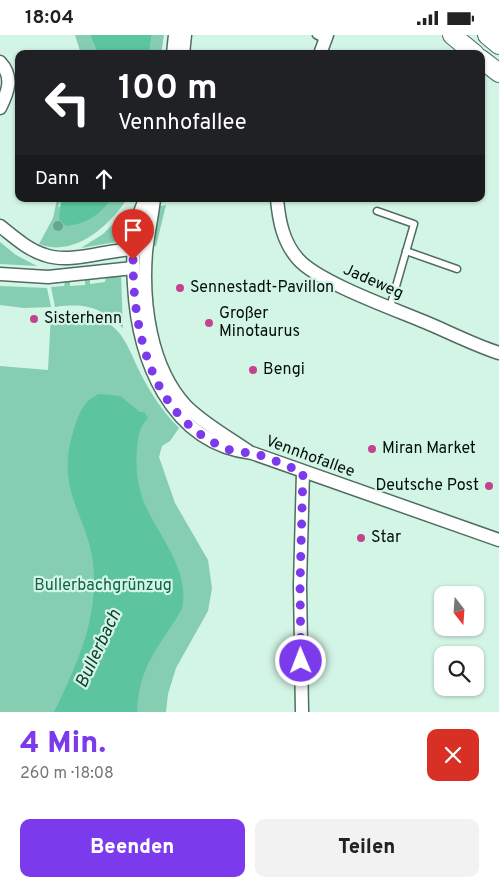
<!DOCTYPE html>
<html lang="de">
<head>
<meta charset="utf-8">
<style>
	:root { --surface:#fff; --page:#f2f2f2; --text:#222; --muted:#767676; --accent:#7c3aed }
	body { margin:0; font-family:Overpass,sans-serif; background:var(--page); color:var(--text); height:100vh; display:flex; flex-direction:column; font-size:19px; white-space:nowrap }
	* { box-sizing:border-box; margin:0 }
	p { font-size:16px; color:var(--muted) }
	.icon { flex:none; width:28px; height:28px; fill:none; stroke:currentColor; stroke-width:2; stroke-linecap:round; stroke-linejoin:round }
	.map { position:relative; height:677px; overflow:hidden }
	.sheet { display:flex; flex-direction:column; background:var(--surface); flex:1 }
	.sheet>* { flex:none }
	.top-card { position:absolute; left:15px; top:15px; width:470px; height:152px; border-radius:10px; box-shadow:0 1px 4px #0004; background:#202124; color:#fff; overflow:hidden }
	.needle { width:32px; rotate:163deg }
	.controls { position:absolute; left:434px; top:551px; display:grid; gap:10px }
	.controls a { display:grid; place-items:center; width:50px; height:50px; border-radius:10px; background:var(--surface); box-shadow:0 1px 4px #0004; font-size:25px }
	.pin { position:absolute; display:grid; place-items:center; width:42px; height:42px; color:#fff; margin:-51px -21px; border-radius:50% 50% 50% 0; rotate:-45deg; box-shadow:0 0 5px #0007 }
	.pin .icon { rotate:45deg }
	.me { position:absolute; width:55px; margin:-28px; rotate:359deg; stroke-linejoin:round; filter:drop-shadow(0 0 4px #0008) }
	.turn { display:flex; align-items:center; gap:18px; height:105px; padding:0 20px; font-size:22px }
	.turn .icon { width:65px; height:65px; stroke-width:2.5 }
	.turn b { display:block; font-size:35px; line-height:42px }
	.then { display:flex; align-items:center; height:48px; padding:0 20px; background:#0003; gap:10px; font-size:19px }
	.round { display:grid; place-items:center; flex:none; width:52px; height:52px; border-radius:10px; background:var(--page) }
	.summary { display:flex; align-items:center; justify-content:space-between; height:85px; padding:0 20px }
	h1 { font-size:30px; font-weight:800; line-height:38px; color:var(--accent) }
	.action { display:flex; gap:10px; margin-top:auto; padding:10px 20px }
	.action a { flex:1; height:58px; border-radius:10px; background:var(--accent); color:#fff; font-size:20px; font-weight:800; line-height:58px; text-align:center }
	.action a+a { background:var(--page); color:var(--text) }
	.status { display:flex; justify-content:space-between; align-items:center; height:35px; padding:0 25px; background:var(--surface); direction:ltr }
	.status svg { height:14px; fill:currentColor }
	.map>svg:first-child { display:block }
</style>
</head>
<body>
<div class="status"><b>18:04</b><svg viewBox="0 0 49 12"><path d="M0 12V9h3v3zM5 12V6h3v6zM10 12V3h3v9zM15 12V0h3v12zM26 1h20v11H26zM47 4h2v5h-2z"/></svg></div>
<div class="map">
<svg width="499" height="677" viewBox="0 0 499 677">
	<rect width="100%" height="100%" fill="#d3f5e6"/>
	<!-- green -->
	<g fill="#85ceb2">
		<path d="M 75,0 L 90,0 L 98,19 L 81,19 Z"/>
		<path d="M 152,0 L 164,0 L 161,19 L 149,19 Z"/>
		<path d="M 57,164 L 61,164 L 58,172 L 111,164 L 127,164 C 109,191 74,223 39,209 L 53,183 Z"/>
		<path d="M 166,170 L 156,211 L 152,211 L 157,172 Z"/>
		<path d="M 126,176 L 122,206 L 81,213 L 103,199 Z"/>
		<path d="M 0,207 L 16,220 L 37,231 L 0,229 Z"/>
		<path d="M 121,240 L 123,293 C 99,272 87,268 55,272 L 51,252 L 64,251 L 65,247 L 70,247 L 70,251 L 85,250 L 85,245 L 90,245 L 90,249 L 105,247 L 106,242 Z"/>
		<path d="M 0,251 L 47,253 L 51,272 L 24,273 L 0,270 Z"/>
		<path d="M 77,277 C 124,286 124,306 143,343 C 153,362 164,378 179,393 L 170,406 L 162,411 L 159,422 L 175,468 L 208,525 L 212,553 L 208,576 L 176,633 L 168,659 L 166,677 L 0,677 L 0,331 L 48,335 L 51,279 Z"/>
	</g>
	<!-- water -->
	<g fill="#5cc49f">
		<path d="M 90,0 L 152,0 L 149,19 L 98,19 Z"/>
		<path d="M 61,164 L 111,164 C 100,180 86,189 66,191 L 59,184 Z"/>
		<path d="M 99,359 L 120,361 L 140,377 L 144,377 L 148,383 C 139,392 138,401 137,414 C 135,433 138,457 147,474 C 162,505 190,537 182,574 C 159,613 139,629 137,677 L 54,677 C 75,634 95,591 94,543 C 94,482 51,461 75,391 C 80,376 84,366 99,359 Z"/>
	</g>
	<g fill="none" stroke-linecap="round" stroke-linejoin="round">
		<!-- lane casing -->
		<g stroke="#4f6d61" stroke-width="9">
			<g id="lane">
				<path d="M 316,0 L 325,5"/>
				<path d="M 377,176 L 414,189 L 390,272"/>
				<path d="M 406,216 L 457,234"/>
			</g>
		</g>
		<!-- street casing -->
		<g stroke="#4f6d61" stroke-width="15">
			<g id="street">
				<path d="M 173,19 L 175,0"/>
				<path d="M 183,19 L 185,0"/>
				<path d="M 320,19 L 327,0"/>
				<path d="M 0,27 C 14,42 8,57 0,73"/>
				<path d="M 145,164 C 133,191 132,221 134,250 C 138,323 169,408 252,418 L 499,505"/>
				<path d="M 154,164 C 152,181 148,199 146,217 C 142,268 150,332 186,371 C 204,389 228,402 248,416"/>
				<path d="M 277,164 C 279,186 283,207 298,224 C 318,247 394,274 425,287 C 449,297 474,310 499,318"/>
				<path d="M 0,191 C 14,202 28,215 45,220 C 73,230 112,212 142,214"/>
				<path d="M 0,239 L 48,242 L 133,233"/>
				<path d="M 302,677 L 300,550 L 303,437"/>
			</g>
		</g>
		<!-- secondary casing -->
		<g stroke="#4f6d61" stroke-width="20">
			<g id="secondary">
				<path d="M 452,0 L 475,19"/>
				<path d="M 487,0 L 499,10"/>
				<path d="M 481,24 L 499,38"/>
			</g>
		</g>
		<!-- lane -->
		<use href="#lane" stroke="#fff" stroke-width="6"/>
		<!-- street -->
		<use href="#street" stroke="#fff" stroke-width="12"/>
		<!-- secondary -->
		<use href="#secondary" stroke="#fff" stroke-width="18"/>
	</g>
	<!-- trees -->
	<circle fill="#68a591" cx="58" cy="191" r="5"/>
	<g fill="none" stroke-linecap="round" stroke-linejoin="round">
		<!-- route -->
		<path stroke="#7c3aed" stroke-width="9" stroke-dasharray="0 16.2" d="M 133,225 C 133,300 153,388 233,416 C 239,418 246,417 252,418 C 269,422 286,431 303,437 L 300,550 L 301,626"/>
	</g>
	<!-- markers -->
	<g fill="#c3438f" stroke="#d3f5e6" stroke-width="2">
		<circle cx="180" cy="253" r="5"/>
		<circle cx="34" cy="284" r="5"/>
		<circle cx="209" cy="288" r="5"/>
		<circle cx="253" cy="335" r="5"/>
		<circle cx="372" cy="414" r="5"/>
		<circle cx="489" cy="451" r="5"/>
		<circle cx="361" cy="503" r="5"/>
	</g>
	<g text-anchor="middle" dominant-baseline="central" stroke-width="4.5" stroke-linejoin="round" paint-order="stroke">
		<!-- street labels -->
		<g font-size="16" fill="#040e0a" stroke="#d3f5e6">
			<text transform="translate(373 247) rotate(24)">Jadeweg</text>
			<text transform="translate(310 422) rotate(20)">Vennhofallee</text>
		</g>
		<!-- poi labels -->
		<g font-size="16" fill="#040e0a" stroke="#d3f5e6" text-anchor="start">
			<text x="190" y="253">Sennestadt-Pavillon</text>
			<text x="219" y="279">Großer<tspan x="219" dy="18">Minotaurus</tspan></text>
			<text x="44" y="284">Sisterhenn</text>
			<text x="263" y="335">Bengi</text>
			<text x="382" y="414">Miran Market</text>
			<text x="479" y="451" text-anchor="end">Deutsche Post</text>
			<text x="371" y="503">Star</text>
		</g>
		<!-- park labels -->
		<g font-size="16" fill="#10634b" stroke="#d3f5e6">
			<text x="103" y="551">Bullerbachgrünzug</text>
		</g>
		<!-- water labels -->
		<g font-size="18" font-style="italic" fill="#124031" stroke="#d3f5e6">
			<text transform="translate(99 614) rotate(-65)">Bullerbach</text>
		</g>
	</g>
</svg>
<div class="controls">
<a><svg class="needle" viewBox="-14 -14 28 28"><path d="M0-13l5 13h-10z" fill="#e53935"/><path d="M0 13l5-13h-10z" fill="#767676"/></svg></a>
<a><svg class="icon" aria-label="search" viewBox="0 0 24 24"><circle cx="10" cy="10" r="6"/><path d="M15 15l6 6"/></svg></a>
</div>
<div class="pin" style="left:133px;top:225px;background:#d93025"><svg class="icon" aria-label="arrive" viewBox="0 0 24 24"><path d="M6 21V4h12l-3 4 3 4H6"/></svg></div>
<svg class="me" style="left:301px;top:626px" viewBox="-20 -20 40 40"><circle r="17" fill="#7c3aed" stroke="#fff" stroke-width="3"/><path d="M0-11L8 9 0 5-8 9z" fill="#fff"/></svg>
<div class="top-card">
<div class="turn"><svg class="icon" aria-label="left" viewBox="0 0 24 24"><path d="M17 20v-9H6M10 6l-5 5 5 5"/></svg><div><b>100 m</b>Vennhofallee</div></div>
<div class="then">Dann<svg class="icon" aria-label="ahead" viewBox="0 0 24 24"><path d="M12 20V5M6 11l6-6 6 6"/></svg></div>
</div>
</div>
<section class="sheet">
<div class="summary"><div><h1>4 Min.</h1><p>260 m · 18:08</p></div><a class="round" style="background:#d93025;color:#fff"><svg class="icon" aria-label="close" viewBox="0 0 24 24"><path d="M6 6l12 12M18 6L6 18"/></svg></a></div>
<div class="action"><a>Beenden</a><a>Teilen</a></div>
</section>
</body>
</html>
